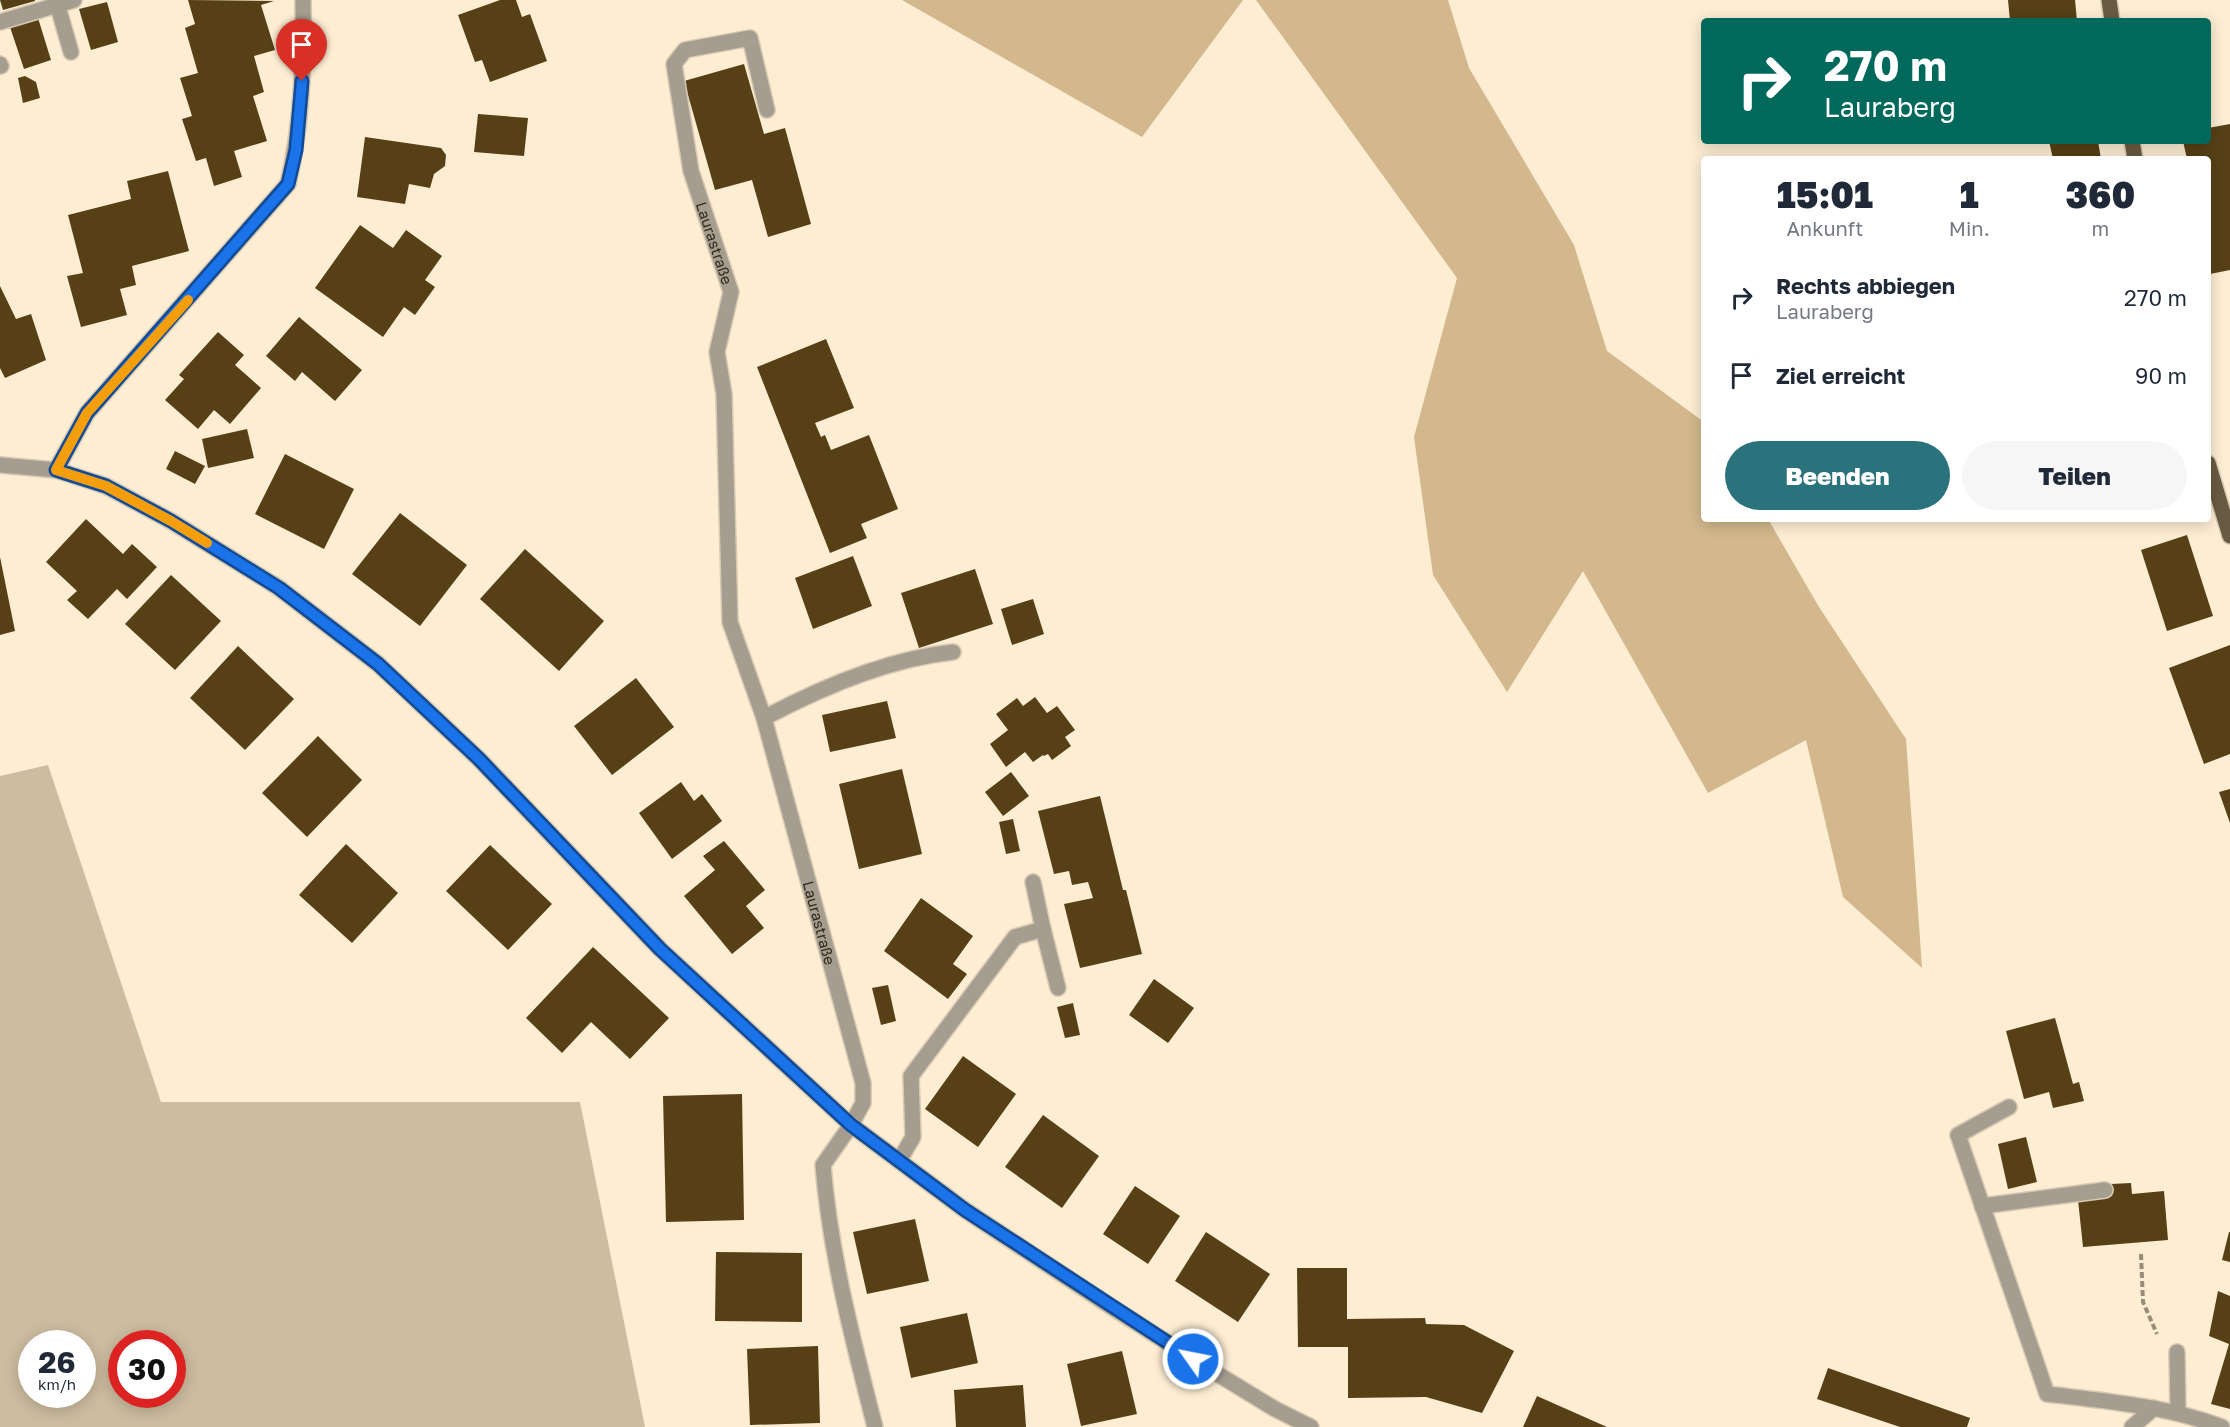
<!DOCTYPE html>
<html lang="de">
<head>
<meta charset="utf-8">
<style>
	:root { --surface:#fff; --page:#f6f6f7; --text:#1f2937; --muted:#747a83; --accent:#2a727c }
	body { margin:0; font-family:"Golos Text",sans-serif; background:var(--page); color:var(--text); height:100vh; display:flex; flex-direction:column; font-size:22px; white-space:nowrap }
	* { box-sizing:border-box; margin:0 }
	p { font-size:20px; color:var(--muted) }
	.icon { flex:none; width:33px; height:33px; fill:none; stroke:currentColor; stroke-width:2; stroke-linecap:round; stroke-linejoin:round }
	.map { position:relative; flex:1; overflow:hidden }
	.panel { position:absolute; left:1701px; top:156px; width:510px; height:366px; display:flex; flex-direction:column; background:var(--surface); border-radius:6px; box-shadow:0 3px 15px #0003 }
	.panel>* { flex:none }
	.hud { position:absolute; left:1701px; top:18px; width:510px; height:126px; border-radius:6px; box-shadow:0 3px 15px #0003; background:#00695c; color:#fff; overflow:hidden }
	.speed { position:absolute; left:18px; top:1330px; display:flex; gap:12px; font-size:30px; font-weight:700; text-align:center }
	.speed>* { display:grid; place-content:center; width:78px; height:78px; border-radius:50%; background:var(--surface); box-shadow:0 3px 15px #0003; line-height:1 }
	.speed small { font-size:15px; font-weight:400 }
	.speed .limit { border:9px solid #d22; background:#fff; color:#111 }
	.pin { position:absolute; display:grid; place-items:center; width:51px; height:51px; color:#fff; margin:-62px -26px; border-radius:50% 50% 50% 0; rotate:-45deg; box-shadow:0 0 6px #0007 }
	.pin .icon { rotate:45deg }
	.me { position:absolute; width:66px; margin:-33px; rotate:303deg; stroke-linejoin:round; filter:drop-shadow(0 0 4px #0008) }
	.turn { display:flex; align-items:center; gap:21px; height:126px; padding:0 24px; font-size:27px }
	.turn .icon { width:78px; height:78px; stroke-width:2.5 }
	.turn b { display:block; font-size:42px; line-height:51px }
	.eta { display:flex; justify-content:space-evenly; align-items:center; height:102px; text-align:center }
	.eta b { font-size:36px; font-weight:800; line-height:42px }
	.cta { display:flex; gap:12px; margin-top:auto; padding:12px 24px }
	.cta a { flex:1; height:69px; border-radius:36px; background:var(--accent); color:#fff; font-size:24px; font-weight:800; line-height:69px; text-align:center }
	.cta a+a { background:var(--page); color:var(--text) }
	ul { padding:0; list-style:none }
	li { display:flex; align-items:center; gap:18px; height:78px; padding:0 24px }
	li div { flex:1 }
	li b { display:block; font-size:22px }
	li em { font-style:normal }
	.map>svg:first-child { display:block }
</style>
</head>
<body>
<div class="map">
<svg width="2230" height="1427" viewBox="0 0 2230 1427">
	<rect width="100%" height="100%" fill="#fdedd3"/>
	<!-- green -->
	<path fill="#ccbca0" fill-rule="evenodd" d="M 48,765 L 161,1102 L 580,1102 L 645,1427 L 0,1427 L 0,776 ZM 32,1344 L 82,1344 L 82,1395 L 32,1395 ZM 122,1344 L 172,1344 L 172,1395 L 122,1395 Z"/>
	<!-- forest -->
	<g fill="#d2b88c">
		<path d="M 902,0 L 1243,0 L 1142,137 Z"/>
		<path d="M 1256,0 L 1448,0 L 1469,68 L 1574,245 L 1607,351 L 1704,422 L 1704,519 L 1768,519 L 1819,607 L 1906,739 L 1922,968 L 1843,897 L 1806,740 L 1708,793 L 1583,571 L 1507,692 L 1433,575 L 1414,437 L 1457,278 Z"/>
	</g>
	<!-- building -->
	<g fill="#574015">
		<path d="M 0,0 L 35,0 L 35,1 L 3,10 Z"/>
		<path d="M 188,0 L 274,1 L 261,5 L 275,50 L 254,56 L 264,92 L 253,96 L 267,141 L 234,151 L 242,177 L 214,186 L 206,158 L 196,161 L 182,119 L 192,116 L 180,78 L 198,73 L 185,28 L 195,24 Z"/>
		<path d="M 500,0 L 516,0 L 522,17 L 530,14 L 547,61 L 490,82 L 482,60 L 475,62 L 458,15 Z"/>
		<path d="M 2008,0 L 2075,0 L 2077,21 L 2010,21 Z"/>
		<path d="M 107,2 L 118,42 L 91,50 L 79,9 Z"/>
		<path d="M 38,18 L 51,60 L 24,69 L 10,27 Z"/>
		<path d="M 744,64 L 764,134 L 785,128 L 811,224 L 768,237 L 752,180 L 715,190 L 684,81 Z"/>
		<path d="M 25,76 L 36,82 L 40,98 L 23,103 L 18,78 Z"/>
		<path d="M 478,114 L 528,118 L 524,156 L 474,152 Z"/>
		<path d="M 2230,124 L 2230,270 L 2210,274 L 2208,265 L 2208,159 L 2187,159 L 2183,141 L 2208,141 L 2208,128 Z"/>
		<path d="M 365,137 L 441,148 L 446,155 L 445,166 L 434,174 L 430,188 L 409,184 L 405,204 L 357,197 Z"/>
		<path d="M 2049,141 L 2098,141 L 2101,159 L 2053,159 Z"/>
		<path d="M 168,171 L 189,251 L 132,266 L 136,285 L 120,289 L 127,315 L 81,327 L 67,276 L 83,273 L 68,215 L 131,199 L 127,181 Z"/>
		<path d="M 360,225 L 393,248 L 406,230 L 442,256 L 425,280 L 435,287 L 415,315 L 404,307 L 383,337 L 315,288 Z"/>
		<path d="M 0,286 L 16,319 L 31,314 L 46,360 L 5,378 L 0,368 Z"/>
		<path d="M 299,317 L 362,370 L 335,401 L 302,372 L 295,381 L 266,356 Z"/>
		<path d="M 218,332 L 244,355 L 235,365 L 261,388 L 230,424 L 214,410 L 198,429 L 165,400 L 184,379 L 179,375 Z"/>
		<path d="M 826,339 L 854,408 L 815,423 L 821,437 L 825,435 L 831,450 L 869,435 L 898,509 L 861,524 L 867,538 L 830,553 L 757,367 Z"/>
		<path d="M 247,429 L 254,458 L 208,468 L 202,439 Z"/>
		<path d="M 175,451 L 205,466 L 195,484 L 166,469 Z"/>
		<path d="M 285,454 L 354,489 L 324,549 L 255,514 Z"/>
		<path d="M 400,513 L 467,565 L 420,626 L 352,574 Z"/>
		<path d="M 86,519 L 123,554 L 132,544 L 157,567 L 127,599 L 117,589 L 88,619 L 67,600 L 77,591 L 46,562 Z"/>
		<path d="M 2187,535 L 2213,616 L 2167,631 L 2141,550 Z"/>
		<path d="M 525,549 L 604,621 L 559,671 L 480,599 Z"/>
		<path d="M 853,556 L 872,606 L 813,629 L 795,578 Z"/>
		<path d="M 0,557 L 15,631 L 0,635 Z"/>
		<path d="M 975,569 L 993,624 L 919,648 L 901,593 Z"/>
		<path d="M 171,575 L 221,621 L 175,670 L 125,624 Z"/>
		<path d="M 1033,599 L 1044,634 L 1012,645 L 1001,609 Z"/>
		<path d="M 2230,645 L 2230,754 L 2204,764 L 2169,668 Z"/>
		<path d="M 238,646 L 294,699 L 245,750 L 190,698 Z"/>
		<path d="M 636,678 L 674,727 L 612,775 L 574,726 Z"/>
		<path d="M 1035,697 L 1047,713 L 1057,706 L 1075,730 L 1065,737 L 1071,746 L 1052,760 L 1048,754 L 1044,756 L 1043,755 L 1033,762 L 1025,752 L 1006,767 L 990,744 L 1008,730 L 996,714 L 1017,698 L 1023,706 Z"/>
		<path d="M 887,701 L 896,738 L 830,752 L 822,715 Z"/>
		<path d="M 318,736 L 362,780 L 307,837 L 262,793 Z"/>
		<path d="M 902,769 L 922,854 L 859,869 L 839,784 Z"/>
		<path d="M 1011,772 L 1029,796 L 1003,816 L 985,792 Z"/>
		<path d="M 681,782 L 694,801 L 702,794 L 722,821 L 672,859 L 639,813 Z"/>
		<path d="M 2230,789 L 2230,823 L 2219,792 Z"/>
		<path d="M 1100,796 L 1123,890 L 1126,890 L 1142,954 L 1080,968 L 1064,904 L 1093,898 L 1088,882 L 1072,885 L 1069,871 L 1054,874 L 1038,811 Z"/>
		<path d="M 1013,819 L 1020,851 L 1006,854 L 999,822 Z"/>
		<path d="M 724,841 L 765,890 L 746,906 L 764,928 L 732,954 L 684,896 L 715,870 L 703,856 Z"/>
		<path d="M 346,844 L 398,893 L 352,943 L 299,895 Z"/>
		<path d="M 490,845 L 552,904 L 508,950 L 446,891 Z"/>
		<path d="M 921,898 L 973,936 L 953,964 L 967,974 L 948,999 L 884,951 Z"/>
		<path d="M 593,947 L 669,1018 L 630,1059 L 591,1022 L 562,1053 L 526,1018 Z"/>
		<path d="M 1154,979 L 1194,1008 L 1168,1043 L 1129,1015 Z"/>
		<path d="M 888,985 L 896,1021 L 881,1025 L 872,988 Z"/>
		<path d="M 1073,1003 L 1080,1035 L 1065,1038 L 1057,1007 Z"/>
		<path d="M 2055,1018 L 2073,1084 L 2079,1082 L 2084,1101 L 2053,1108 L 2049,1092 L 2024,1099 L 2006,1031 Z"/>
		<path d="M 963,1056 L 1016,1094 L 978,1147 L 925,1109 Z"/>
		<path d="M 742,1094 L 744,1220 L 666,1222 L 663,1096 Z"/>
		<path d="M 1043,1115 L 1099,1156 L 1062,1208 L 1005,1167 Z"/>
		<path d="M 2026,1137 L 2037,1182 L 2008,1189 L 1998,1144 Z"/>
		<path d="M 2131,1183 L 2132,1194 L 2164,1191 L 2168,1240 L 2083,1247 L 2078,1200 L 2112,1196 L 2111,1184 Z"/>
		<path d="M 1135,1186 L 1180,1216 L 1148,1264 L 1103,1234 Z"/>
		<path d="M 915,1219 L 929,1281 L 867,1294 L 853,1232 Z"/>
		<path d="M 1206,1232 L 1270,1274 L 1238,1322 L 1175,1281 Z"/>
		<path d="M 2229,1232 L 2230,1232 L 2230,1262 L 2222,1260 Z"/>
		<path d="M 716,1252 L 802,1253 L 802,1322 L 715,1321 Z"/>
		<path d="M 1297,1268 L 1347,1268 L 1347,1319 L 1425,1318 L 1426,1324 L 1464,1325 L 1514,1351 L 1482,1413 L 1426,1397 L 1348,1398 L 1348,1347 L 1298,1347 Z"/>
		<path d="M 2218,1291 L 2230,1296 L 2230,1409 L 2211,1404 L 2229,1344 L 2209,1336 Z"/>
		<path d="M 967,1313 L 978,1363 L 911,1378 L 900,1327 Z"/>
		<path d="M 818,1346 L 820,1423 L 750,1425 L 747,1349 Z"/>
		<path d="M 1122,1351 L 1137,1414 L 1081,1426 L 1067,1364 Z"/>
		<path d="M 1828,1368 L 1970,1418 L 1967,1427 L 1900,1427 L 1817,1399 Z"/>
		<path d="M 1023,1385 L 1026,1427 L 956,1427 L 954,1390 Z"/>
		<path d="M 1537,1396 L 1607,1427 L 1523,1427 Z"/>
	</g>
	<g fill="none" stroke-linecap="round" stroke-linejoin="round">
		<!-- minor casing -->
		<g stroke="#d8cab2" stroke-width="18">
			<g id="minor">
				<path d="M 56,0 L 71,52"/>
				<path d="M 0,22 L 74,0"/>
				<path d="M 0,64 L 1,66"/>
				<path id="s1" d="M 767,110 L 750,38 L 685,50 L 674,64 L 691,171 L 731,292 L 717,352 L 724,394 L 730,622 L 764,718 L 863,1083 L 863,1103 L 851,1125 L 823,1165 C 830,1253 853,1341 875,1427"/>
				<path d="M 0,465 L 56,470 L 106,486 L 171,521 L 279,588 L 378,664 L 479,759 L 660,949 L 851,1125 L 965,1210 L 1107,1304 L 1193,1359 L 1275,1409 L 1311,1427"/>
				<path d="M 56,470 L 87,413 L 288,184 C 302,124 304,62 303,0"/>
				<path d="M 764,718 C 822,687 888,659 953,652"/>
				<path d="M 1043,929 L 1058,988"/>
				<path d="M 2009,1107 L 1958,1135 L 2047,1394 C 2106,1401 2166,1406 2222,1427"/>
				<path d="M 899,1161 L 913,1137 L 911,1076 L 1015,937 L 1043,929 L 1033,882"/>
				<path d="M 1982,1206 L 2105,1190"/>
				<path d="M 2177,1352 L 2178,1413"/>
				<path d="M 2132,1427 L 2154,1408"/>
			</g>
		</g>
		<!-- major casing -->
		<g stroke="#d8cab2" stroke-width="18">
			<g id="major">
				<path d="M 2109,0 L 2112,21"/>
				<path d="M 2132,141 L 2135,159"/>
				<path d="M 2208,463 L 2230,536"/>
			</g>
		</g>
		<!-- path -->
		<path stroke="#988c79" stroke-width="4" stroke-dasharray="6 3" stroke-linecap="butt" d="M 2141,1254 L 2143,1302 L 2157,1334"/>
		<!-- minor -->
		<use href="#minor" stroke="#a59d90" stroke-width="15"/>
		<!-- major -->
		<use href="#major" stroke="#695b43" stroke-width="15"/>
	</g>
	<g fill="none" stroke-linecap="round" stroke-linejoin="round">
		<!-- route casing -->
		<g stroke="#114b97" stroke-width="15">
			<path id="route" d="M 302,81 L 296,150 L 288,184 L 87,413 L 56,470 L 106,486 L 171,521 L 279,588 L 378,664 L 479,759 L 660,949 L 851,1125 L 965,1210 L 1193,1359"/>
		</g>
		<!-- route -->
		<use href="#route" stroke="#1a73e8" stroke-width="10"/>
		<!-- slow -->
		<path stroke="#f59e0b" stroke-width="10" d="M 188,300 L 87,413 L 56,470 L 106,486 L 171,521 L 207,543"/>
	</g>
	<g text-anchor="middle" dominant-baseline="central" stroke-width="6" stroke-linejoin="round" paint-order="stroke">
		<!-- street labels -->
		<g font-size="15" fill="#312a1d" stroke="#fff">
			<text stroke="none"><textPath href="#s1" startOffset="342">Laurastraße</textPath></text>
			<text stroke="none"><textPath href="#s1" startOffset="1040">Laurastraße</textPath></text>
		</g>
	</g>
</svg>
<div class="speed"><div>26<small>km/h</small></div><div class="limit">30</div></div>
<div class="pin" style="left:302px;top:81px;background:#d93025"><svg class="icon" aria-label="arrive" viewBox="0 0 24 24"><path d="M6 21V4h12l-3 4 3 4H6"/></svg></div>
<svg class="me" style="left:1193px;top:1359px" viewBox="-20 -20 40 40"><circle r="17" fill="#1a73e8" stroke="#fff" stroke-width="3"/><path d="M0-11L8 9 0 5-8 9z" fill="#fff"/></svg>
<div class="hud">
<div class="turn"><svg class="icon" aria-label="right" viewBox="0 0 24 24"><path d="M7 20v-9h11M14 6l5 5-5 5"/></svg><div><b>270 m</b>Lauraberg</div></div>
</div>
<section class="panel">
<div class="eta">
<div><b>15:01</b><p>Ankunft</p></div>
<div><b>1</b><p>Min.</p></div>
<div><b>360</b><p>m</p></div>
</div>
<ul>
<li><svg class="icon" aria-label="right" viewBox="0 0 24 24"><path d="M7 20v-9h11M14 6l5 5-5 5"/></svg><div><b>Rechts abbiegen</b><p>Lauraberg</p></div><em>270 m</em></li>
<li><svg class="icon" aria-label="arrive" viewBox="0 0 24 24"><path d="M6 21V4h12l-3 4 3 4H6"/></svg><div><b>Ziel erreicht</b></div><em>90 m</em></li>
</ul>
<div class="cta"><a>Beenden</a><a>Teilen</a></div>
</section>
</div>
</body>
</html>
